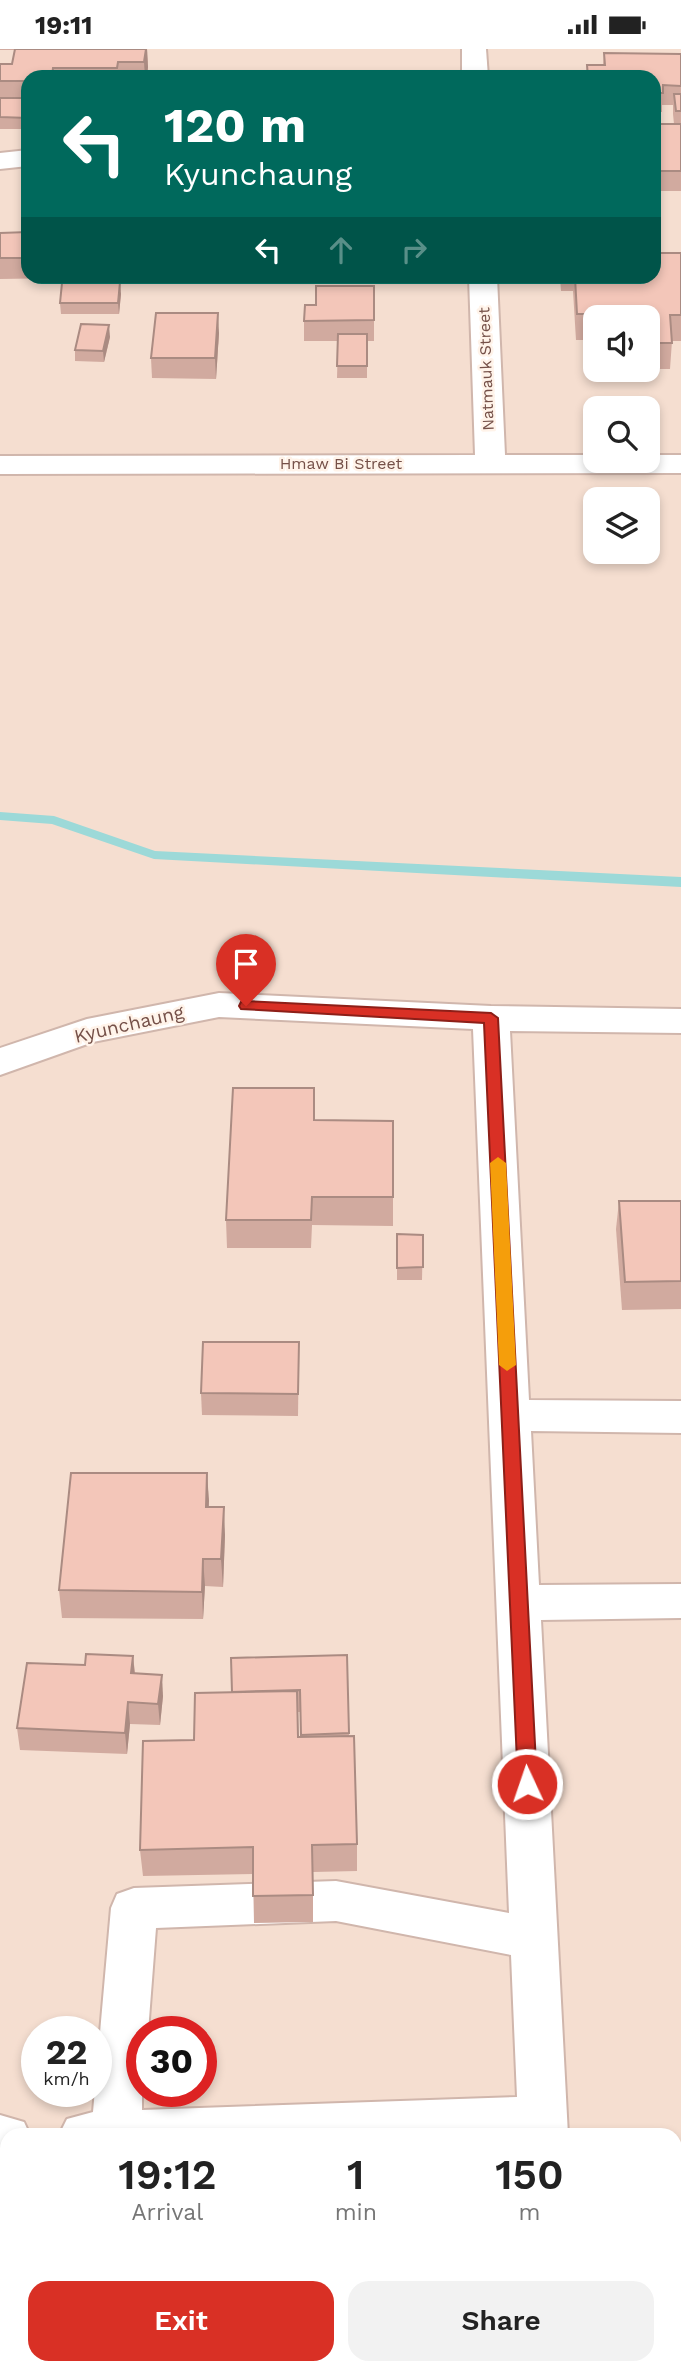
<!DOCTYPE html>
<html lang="en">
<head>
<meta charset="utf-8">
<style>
	:root { --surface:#fff; --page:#f2f2f2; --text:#222; --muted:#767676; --accent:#d93025 }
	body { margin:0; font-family:"Work Sans",sans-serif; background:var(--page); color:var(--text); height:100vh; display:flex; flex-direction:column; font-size:26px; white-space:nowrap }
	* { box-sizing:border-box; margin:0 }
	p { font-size:23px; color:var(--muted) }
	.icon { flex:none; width:38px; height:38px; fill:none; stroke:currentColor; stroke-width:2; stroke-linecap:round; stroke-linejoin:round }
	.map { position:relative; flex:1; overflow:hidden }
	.drawer { position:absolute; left:0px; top:2079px; width:682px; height:247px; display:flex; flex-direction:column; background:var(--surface); border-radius:21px 21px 0 0; box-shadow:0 4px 10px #0003 }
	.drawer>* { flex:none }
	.hud { position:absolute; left:21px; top:21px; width:640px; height:214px; border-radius:21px; box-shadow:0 4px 10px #0003; background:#00695c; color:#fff; overflow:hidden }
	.tools { position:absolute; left:583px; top:256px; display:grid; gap:14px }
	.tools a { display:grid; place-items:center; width:77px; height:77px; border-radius:14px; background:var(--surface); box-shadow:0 4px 10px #0003; font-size:35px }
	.speed { position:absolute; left:21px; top:1967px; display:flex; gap:14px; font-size:35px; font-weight:700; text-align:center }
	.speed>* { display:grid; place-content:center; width:91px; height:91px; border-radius:50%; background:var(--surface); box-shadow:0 4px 10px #0003; line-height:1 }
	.speed small { font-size:18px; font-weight:400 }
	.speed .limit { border:10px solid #d22; background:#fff; color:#111 }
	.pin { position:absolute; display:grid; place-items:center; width:60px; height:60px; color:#fff; margin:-72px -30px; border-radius:50% 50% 50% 0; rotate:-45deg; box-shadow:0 0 7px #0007 }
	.pin .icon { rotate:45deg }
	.me { position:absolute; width:77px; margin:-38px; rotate:357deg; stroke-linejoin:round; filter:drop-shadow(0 0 5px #0008) }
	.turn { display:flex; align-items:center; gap:24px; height:147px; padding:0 28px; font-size:32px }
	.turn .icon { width:91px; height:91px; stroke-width:2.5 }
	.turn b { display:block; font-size:49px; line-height:60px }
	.lanes { display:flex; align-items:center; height:66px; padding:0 28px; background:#0003; justify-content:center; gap:35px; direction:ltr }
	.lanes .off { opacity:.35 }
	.eta { display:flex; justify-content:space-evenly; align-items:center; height:119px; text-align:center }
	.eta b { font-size:42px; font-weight:600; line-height:49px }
	.primary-button { display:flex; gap:14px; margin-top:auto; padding:14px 28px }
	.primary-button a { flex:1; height:80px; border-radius:21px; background:var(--accent); color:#fff; font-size:28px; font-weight:600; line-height:80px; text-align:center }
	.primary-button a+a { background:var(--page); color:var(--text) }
	.status { display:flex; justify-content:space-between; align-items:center; height:49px; padding:0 35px; background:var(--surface); direction:ltr }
	.status svg { height:19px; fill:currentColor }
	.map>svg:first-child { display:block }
</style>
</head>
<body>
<div class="status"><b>19:11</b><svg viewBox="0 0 49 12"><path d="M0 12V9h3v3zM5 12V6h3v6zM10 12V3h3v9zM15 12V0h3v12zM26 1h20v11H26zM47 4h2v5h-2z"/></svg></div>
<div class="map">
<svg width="681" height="2325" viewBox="0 0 681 2325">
	<rect width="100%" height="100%" fill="#fdeee2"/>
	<!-- residential -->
	<path fill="#f5ded0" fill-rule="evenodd" d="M 0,0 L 681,0 L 681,2325 L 0,2325 ZM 28,28 L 654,28 L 654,228 L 28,228 ZM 595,268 L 648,268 L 648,320 L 595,320 ZM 595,359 L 648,359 L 648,411 L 595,411 ZM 595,450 L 648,450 L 648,502 L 595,502 ZM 37,1983 L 96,1983 L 96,2042 L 37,2042 ZM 142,1983 L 201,1983 L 201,2042 L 142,2042 ZM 7,2086 L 676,2086 L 676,2319 L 7,2319 Z"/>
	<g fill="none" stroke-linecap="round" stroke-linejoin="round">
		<!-- stream -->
		<path fill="#9cd9d8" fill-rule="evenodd" d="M 0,763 L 54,767 L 155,802 L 681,828 L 681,838 L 154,810 L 52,775 L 0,771 Z"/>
		<!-- minor casing -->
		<g stroke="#d0b6ac" stroke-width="4">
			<g id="minor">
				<path d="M 462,0 L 486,0 L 488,28 L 462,28 Z"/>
				<path d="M 28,101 L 28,117 L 0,120 L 0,104 Z"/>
				<path d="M 469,228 L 497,228 L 505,406 L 595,406 L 595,411 L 648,411 L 648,406 L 681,406 L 681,424 L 0,425 L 0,407 L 475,406 Z"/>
				<path d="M 219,944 L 491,957 L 681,960 L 681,984 L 510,982 L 529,1351 L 681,1352 L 681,1384 L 531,1382 L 539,1536 L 681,1535 L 681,1569 L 541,1571 L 568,2086 L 59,2086 L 67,2070 L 93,2063 L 111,1859 L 117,1845 L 134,1839 L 336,1832 L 509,1864 L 473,980 L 219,968 L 93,993 L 0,1026 L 0,999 L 87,970 ZM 336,1872 L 511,1906 L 517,2048 L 142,2061 L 142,1983 L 148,1983 L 156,1879 Z"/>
				<path d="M 0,2066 L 24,2073 L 30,2086 L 7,2086 L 7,2112 L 0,2112 Z"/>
				<rect x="676" y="2211" width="5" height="48"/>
				<rect x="524" y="2319" width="52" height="6"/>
			</g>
		</g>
		<!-- minor -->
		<use href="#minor" fill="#fff" fill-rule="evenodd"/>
	</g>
	<!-- wall -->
	<g fill="#d1aa9f" fill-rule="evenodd">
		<path d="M 0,0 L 147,0 L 148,18 L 147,28 L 28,28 L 28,80 L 0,80 L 0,15 L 12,15 L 15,1 L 0,1 Z"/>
		<path d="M 604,4 L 681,5 L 681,142 L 654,142 L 654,75 L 674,75 L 673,65 L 673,56 L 662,56 L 662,63 L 654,63 L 654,28 L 586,28 L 587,16 L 603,16 Z"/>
		<path d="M 28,183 L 28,228 L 62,228 L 62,229 L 0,230 L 0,184 Z"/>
		<path d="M 681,204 L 681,292 L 672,292 L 670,320 L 642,320 L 648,320 L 648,268 L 595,268 L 595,291 L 576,291 L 573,242 L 561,242 L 560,228 L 654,228 Z"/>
		<path d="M 374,237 L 374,292 L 367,292 L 367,329 L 337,329 L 338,292 L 304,292 L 304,272 L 316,256 Z"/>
		<path d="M 121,245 L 119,265 L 61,265 L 60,254 Z"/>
		<path d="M 219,284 L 216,330 L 152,329 L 151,309 Z"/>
		<path d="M 110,288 L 104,313 L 75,312 L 75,301 Z"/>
		<path d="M 315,1071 L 393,1148 L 393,1177 L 312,1176 L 311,1199 L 227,1199 L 226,1171 Z"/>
		<path d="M 619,1152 L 681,1152 L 681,1260 L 622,1261 L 616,1180 Z"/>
		<path d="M 397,1185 L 423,1186 L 422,1231 L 397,1231 Z"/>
		<path d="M 299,1293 L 298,1367 L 202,1366 L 201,1344 Z"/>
		<path d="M 207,1424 L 209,1458 L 225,1486 L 223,1538 L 205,1537 L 203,1570 L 62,1569 L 59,1541 Z"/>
		<path d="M 347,1606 L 349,1687 L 357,1795 L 357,1822 L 313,1823 L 313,1873 L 254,1874 L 253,1825 L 143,1827 L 140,1801 L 232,1643 ZM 298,1663 L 300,1663 L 301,1688 L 298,1688 Z"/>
		<path d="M 133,1607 L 135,1624 L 163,1647 L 160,1676 L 130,1675 L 127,1705 L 20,1701 L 17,1679 L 85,1616 Z"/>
	</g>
	<!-- shaded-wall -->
	<g fill="#aa8b82">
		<path d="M 146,0 L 147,0 L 148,18 L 147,28 L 145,28 L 144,13 Z"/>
		<path d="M 120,233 L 121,245 L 119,265 L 118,254 Z"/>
		<path d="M 218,264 L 219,284 L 216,330 L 215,309 Z"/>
		<path d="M 109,276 L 110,288 L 104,313 L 103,302 Z"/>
		<path d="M 207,1424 L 209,1452 L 207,1486 L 206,1458 Z"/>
		<path d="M 224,1458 L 225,1486 L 223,1538 L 221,1510 Z"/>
		<path d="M 203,1510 L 205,1537 L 203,1570 L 202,1543 Z"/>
		<path d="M 133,1607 L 135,1628 L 131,1624 Z"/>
		<path d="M 162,1626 L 163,1647 L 160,1676 L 158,1655 Z"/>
		<path d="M 128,1653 L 130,1675 L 127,1705 L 125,1684 Z"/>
	</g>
	<!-- building -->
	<g fill="#f3c6b9" stroke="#aa8b82" stroke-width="2">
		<path d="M 15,0 L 146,0 L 144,13 L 118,13 L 117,19 L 53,19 L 52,28 L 28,28 L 28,32 L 0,32 L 0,15 L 12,15 Z"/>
		<path d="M 604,4 L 681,5 L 681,37 L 663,36 L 663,44 L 654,44 L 654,28 L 588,28 L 587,16 L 605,16 Z"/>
		<path d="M 674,45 L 681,45 L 681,62 L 676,62 Z"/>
		<path d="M 0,49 L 28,49 L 28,69 L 0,68 Z"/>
		<rect x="654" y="75" width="27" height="47"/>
		<path d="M 28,183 L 28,209 L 0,209 L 0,184 Z"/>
		<path d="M 654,204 L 681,204 L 681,266 L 670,266 L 672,294 L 648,294 L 648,268 L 624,268 L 623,265 L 577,265 L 575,228 L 654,228 Z"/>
		<path d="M 120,233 L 118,254 L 60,254 L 62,234 Z"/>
		<path d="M 316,237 L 374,237 L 374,271 L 304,272 L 305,256 L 316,256 Z"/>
		<path d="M 156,264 L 218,264 L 215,309 L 151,309 Z"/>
		<path d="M 81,275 L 109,276 L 103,302 L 75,301 Z"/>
		<path d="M 338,285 L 367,285 L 367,317 L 337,317 Z"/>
		<path d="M 233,1039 L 314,1039 L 314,1071 L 393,1072 L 393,1148 L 312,1148 L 311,1171 L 226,1171 Z"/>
		<path d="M 619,1152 L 681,1152 L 681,1232 L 625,1233 Z"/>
		<path d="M 397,1185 L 423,1186 L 423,1218 L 397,1219 Z"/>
		<path d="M 203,1293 L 299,1293 L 298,1345 L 201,1344 Z"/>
		<path d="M 71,1424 L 207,1424 L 206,1458 L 224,1458 L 221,1510 L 203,1510 L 202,1543 L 59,1541 Z"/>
		<path d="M 86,1605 L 133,1607 L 131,1624 L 162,1626 L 158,1655 L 128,1653 L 125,1684 L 17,1679 L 27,1614 L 85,1616 Z"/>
		<path d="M 347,1606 L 349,1684 L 301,1686 L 300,1641 L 232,1643 L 231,1609 Z"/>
		<path d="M 297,1642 L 298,1688 L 354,1687 L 357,1795 L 312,1796 L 313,1846 L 253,1847 L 253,1798 L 140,1801 L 143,1692 L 194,1691 L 195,1644 Z"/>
	</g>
	<!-- route -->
	<path fill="#d93025" stroke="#8d1f18" stroke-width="2" d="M 246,952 L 491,964 L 498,969 L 537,1735 L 534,1741 L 527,1743 L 521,1741 L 518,1735 L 484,974 L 241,960 L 239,957 L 241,953 Z"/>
	<!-- slow -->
	<path fill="#f59e0b" d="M 498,1108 L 506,1114 L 516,1316 L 507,1322 L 499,1316 L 490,1114 Z"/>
	<g text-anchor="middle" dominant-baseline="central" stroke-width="5" stroke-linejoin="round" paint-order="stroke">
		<!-- far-street labels -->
		<g font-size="16" fill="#755048" stroke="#fff3e9">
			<text transform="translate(486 320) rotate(-92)">Natmauk Street</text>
			<text x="341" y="414">Hmaw Bi Street</text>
		</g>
		<!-- street labels -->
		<g font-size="19" fill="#755048" stroke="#fff3e9">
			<text transform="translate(129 975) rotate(-13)">Kyunchaung</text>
		</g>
	</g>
</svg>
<div class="tools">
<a><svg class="icon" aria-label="sound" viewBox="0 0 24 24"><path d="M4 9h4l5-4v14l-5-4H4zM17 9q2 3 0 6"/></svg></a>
<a><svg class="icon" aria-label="search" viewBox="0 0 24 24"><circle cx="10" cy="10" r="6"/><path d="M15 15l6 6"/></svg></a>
<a><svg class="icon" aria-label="layers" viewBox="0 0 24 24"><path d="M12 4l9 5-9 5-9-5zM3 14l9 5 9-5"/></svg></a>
</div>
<div class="speed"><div>22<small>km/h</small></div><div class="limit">30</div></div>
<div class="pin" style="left:246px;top:957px;background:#d93025"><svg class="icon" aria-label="arrive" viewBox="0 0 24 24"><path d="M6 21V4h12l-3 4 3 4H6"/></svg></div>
<svg class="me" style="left:527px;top:1735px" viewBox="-20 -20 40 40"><circle r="17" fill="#d93025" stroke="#fff" stroke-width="3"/><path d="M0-11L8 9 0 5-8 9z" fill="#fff"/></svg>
<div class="hud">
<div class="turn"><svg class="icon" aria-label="left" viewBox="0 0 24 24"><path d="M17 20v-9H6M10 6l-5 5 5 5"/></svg><div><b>120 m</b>Kyunchaung</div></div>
<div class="lanes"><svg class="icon" aria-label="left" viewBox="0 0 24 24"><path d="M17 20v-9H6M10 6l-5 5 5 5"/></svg><svg class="icon off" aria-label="ahead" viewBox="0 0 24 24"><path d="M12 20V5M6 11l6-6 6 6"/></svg><svg class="icon off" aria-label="right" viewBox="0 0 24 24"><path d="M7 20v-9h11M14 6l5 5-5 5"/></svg></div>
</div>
<section class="drawer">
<div class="eta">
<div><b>19:12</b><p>Arrival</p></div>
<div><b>1</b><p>min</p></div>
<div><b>150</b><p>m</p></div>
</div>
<div class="primary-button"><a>Exit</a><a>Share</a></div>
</section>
</div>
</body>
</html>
